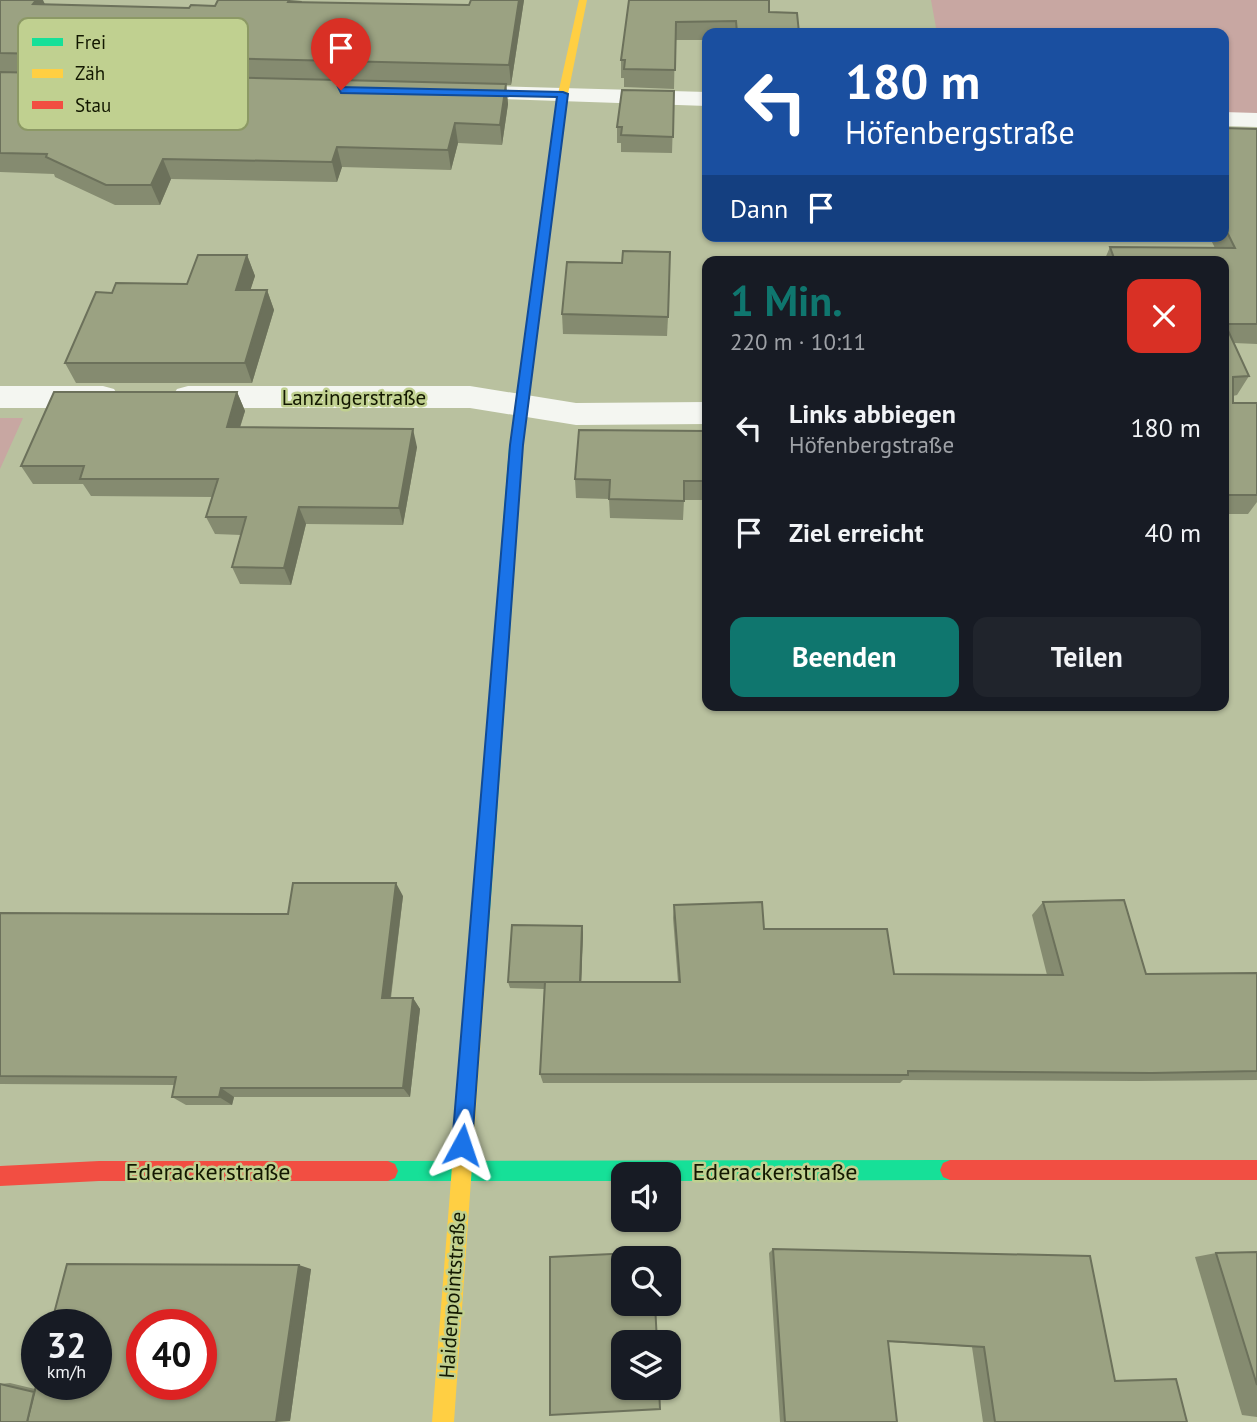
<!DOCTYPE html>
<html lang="de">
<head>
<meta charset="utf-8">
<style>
	:root { --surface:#171b24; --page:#20242c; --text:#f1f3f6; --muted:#9ea1a6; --accent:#0f766e }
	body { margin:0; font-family:"PT Sans",sans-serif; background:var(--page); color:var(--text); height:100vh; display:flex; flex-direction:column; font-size:26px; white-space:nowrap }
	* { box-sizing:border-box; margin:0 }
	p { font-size:23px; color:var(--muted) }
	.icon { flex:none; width:38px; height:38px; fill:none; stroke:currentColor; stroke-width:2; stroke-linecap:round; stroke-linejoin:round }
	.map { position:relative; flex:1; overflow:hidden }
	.details { position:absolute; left:702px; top:256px; width:527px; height:455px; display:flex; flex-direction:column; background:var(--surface); border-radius:14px; box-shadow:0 2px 5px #0004 }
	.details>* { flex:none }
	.hud { position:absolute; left:702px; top:28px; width:527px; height:214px; border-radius:14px; box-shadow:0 2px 5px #0004; background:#1a4fa0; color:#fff; overflow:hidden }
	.tools { position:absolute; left:611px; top:1162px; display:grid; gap:14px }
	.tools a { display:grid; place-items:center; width:70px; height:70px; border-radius:14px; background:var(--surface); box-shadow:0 2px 5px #0004; font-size:35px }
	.speed { position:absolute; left:21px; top:1309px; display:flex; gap:14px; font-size:35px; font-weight:700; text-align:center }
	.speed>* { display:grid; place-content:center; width:91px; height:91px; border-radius:50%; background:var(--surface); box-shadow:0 2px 5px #0004; line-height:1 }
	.speed small { font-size:18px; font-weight:400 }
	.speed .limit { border:10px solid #d22; background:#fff; color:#111 }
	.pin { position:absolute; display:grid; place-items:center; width:60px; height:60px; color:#fff; margin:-72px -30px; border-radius:50% 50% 50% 0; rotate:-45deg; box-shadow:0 0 7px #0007 }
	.pin .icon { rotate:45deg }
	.me { position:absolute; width:77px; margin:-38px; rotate:5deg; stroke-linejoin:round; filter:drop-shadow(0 0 5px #0008) }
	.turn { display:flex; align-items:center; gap:24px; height:147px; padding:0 28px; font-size:32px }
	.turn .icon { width:91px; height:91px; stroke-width:2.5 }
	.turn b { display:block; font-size:49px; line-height:60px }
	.then { display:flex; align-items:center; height:66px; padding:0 28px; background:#0003; gap:14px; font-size:26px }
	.round { display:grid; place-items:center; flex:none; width:74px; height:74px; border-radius:14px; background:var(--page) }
	.summary { display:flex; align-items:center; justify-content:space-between; height:119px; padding:0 28px }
	h1 { font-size:42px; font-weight:800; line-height:52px; color:var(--accent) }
	.button { display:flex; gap:14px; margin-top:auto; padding:14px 28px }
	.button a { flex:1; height:80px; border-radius:14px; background:var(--accent); color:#fff; font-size:28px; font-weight:800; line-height:80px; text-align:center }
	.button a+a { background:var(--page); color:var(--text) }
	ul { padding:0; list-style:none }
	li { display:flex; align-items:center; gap:21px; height:105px; padding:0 28px }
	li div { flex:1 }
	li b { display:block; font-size:26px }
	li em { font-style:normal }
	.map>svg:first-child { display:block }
</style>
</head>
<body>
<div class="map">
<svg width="1257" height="1422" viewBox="0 0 1257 1422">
	<rect width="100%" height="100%" fill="#b9c19f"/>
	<!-- green -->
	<g fill="#c8a7a2">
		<path d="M 931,0 L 1257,0 L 1257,113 L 1223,113 L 1223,33 L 937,33 Z"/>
		<path d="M 0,418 L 23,418 L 0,469 Z"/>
	</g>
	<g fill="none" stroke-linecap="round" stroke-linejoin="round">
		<!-- street -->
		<g fill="#f4f6f1" fill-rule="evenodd">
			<path d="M 453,85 L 707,92 L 707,106 L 444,97 L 441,92 L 444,87 Z"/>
			<path d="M 1223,112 L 1257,113 L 1257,127 L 1223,126 Z"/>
			<path d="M 0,386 L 103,386 L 114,389 L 119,397 L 114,405 L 103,408 L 0,408 Z"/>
			<path d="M 188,386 L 470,386 L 576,403 L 707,402 L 707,424 L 576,425 L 470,408 L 188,408 L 177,405 L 172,397 L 177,389 Z"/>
		</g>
		<!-- fast -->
		<g fill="#16e098" fill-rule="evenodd">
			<path d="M 516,443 L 523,448 L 489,924 L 486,930 L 480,933 L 474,930 L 471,924 L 509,448 Z"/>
			<path d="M 950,1160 L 957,1163 L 960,1170 L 957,1177 L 950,1180 L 668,1181 L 668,1174 L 623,1174 L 623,1181 L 388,1181 L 381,1178 L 378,1171 L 381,1164 L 388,1161 Z"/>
		</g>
		<!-- slow -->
		<g fill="#ffcf43" fill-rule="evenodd">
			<path d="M 579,0 L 587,0 L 568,94 L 523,448 L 516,453 L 509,448 L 558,94 Z"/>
			<path d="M 480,915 L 486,918 L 489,924 L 454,1422 L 432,1422 L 471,924 L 474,918 Z"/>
		</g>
		<!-- jam -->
		<g fill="#f24e42" fill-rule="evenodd">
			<path d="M 950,1160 L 1257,1160 L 1257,1180 L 950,1180 L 943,1177 L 940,1170 L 943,1163 Z"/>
			<path d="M 99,1161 L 388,1161 L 395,1164 L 398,1171 L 395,1178 L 388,1181 L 99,1181 L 0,1186 L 0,1166 Z"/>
		</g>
	</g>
	<!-- wall -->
	<g fill="#858b70">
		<path d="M 0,0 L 45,5 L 189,8 L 215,6 L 301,2 L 469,5 L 471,0 L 524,0 L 511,85 L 506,85 L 508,104 L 502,145 L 458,143 L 451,170 L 342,167 L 337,182 L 171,179 L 160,205 L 115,205 L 55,177 L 54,174 L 0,172 Z"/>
		<path d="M 629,0 L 769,12 L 799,33 L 707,33 L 707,40 L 675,40 L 674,89 L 624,87 L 624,78 L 621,78 L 621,60 Z"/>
		<path d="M 674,91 L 672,153 L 621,152 L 621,143 L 617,143 L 617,127 Z"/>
		<path d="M 1223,128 L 1257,129 L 1257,344 L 1234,343 L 1249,376 L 1237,395 L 1233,396 L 1233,403 L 1257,403 L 1257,502 L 1248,514 L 1223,514 L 1223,261 L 1104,261 L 1110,247 L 1215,248 L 1209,236 L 1223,236 Z"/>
		<path d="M 247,255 L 255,276 L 250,290 L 267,290 L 274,310 L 252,383 L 76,383 L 65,363 L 112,293 L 187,284 Z"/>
		<path d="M 562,314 L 668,317 L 667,336 L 563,334 Z"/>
		<path d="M 237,392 L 245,411 L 240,428 L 417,447 L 403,525 L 306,524 L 291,585 L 240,584 L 232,567 L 241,535 L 215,534 L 206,517 L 212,497 L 91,496 L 83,484 L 33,484 L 21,466 Z"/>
		<path d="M 707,431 L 707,500 L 684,500 L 683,520 L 610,518 L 609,499 L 576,498 L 575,479 Z"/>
		<path d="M 403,896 L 391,998 L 413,998 L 420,1009 L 410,1097 L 234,1097 L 232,1105 L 186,1105 L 172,1097 L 174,1085 L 0,1084 L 0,913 L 288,914 Z"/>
		<path d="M 1043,902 L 1146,974 L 1257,973 L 1257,1080 L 1136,1081 L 903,1080 L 900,1083 L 543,1083 L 540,1074 L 544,989 L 510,988 L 508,982 L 582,926 L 583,933 L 581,982 L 678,982 L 673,918 L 674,905 L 764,929 L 894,974 L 1047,975 L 1032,915 Z"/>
		<path d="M 773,1249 L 1115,1380 L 1176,1379 L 1187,1422 L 983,1422 L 972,1347 L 888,1342 L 897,1422 L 780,1422 L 769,1253 Z"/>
		<path d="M 1257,1252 L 1257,1417 L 1242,1415 L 1195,1257 L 1216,1253 Z"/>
		<path d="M 311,1269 L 290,1421 L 0,1422 L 0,1384 L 10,1383 L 35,1389 Z"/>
	</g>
	<!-- shaded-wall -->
	<g fill="#6c715b">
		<path d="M 36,0 L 43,0 L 49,13 L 33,4 Z"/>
		<path d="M 289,0 L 302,1 L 293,21 L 288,2 Z"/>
		<path d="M 519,0 L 524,0 L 511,85 L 509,65 Z"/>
		<path d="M 506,84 L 508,104 L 502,145 L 500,125 Z"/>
		<path d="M 455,123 L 458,143 L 451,170 L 448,150 Z"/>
		<path d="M 337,147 L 342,167 L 337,182 L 332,162 Z"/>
		<path d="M 163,159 L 171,179 L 160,205 L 151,185 Z"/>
		<path d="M 247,255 L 255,276 L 244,310 L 236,290 Z"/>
		<path d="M 267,290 L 274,310 L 252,383 L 245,363 Z"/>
		<path d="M 237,392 L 245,411 L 234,445 L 227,427 Z"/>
		<path d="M 413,429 L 417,447 L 403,525 L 399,508 Z"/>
		<path d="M 299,507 L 306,524 L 291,585 L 284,568 Z"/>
		<path d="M 396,883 L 403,896 L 389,1009 L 382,998 Z"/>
		<path d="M 582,926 L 583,933 L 581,989 L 580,983 Z"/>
		<path d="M 413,998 L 420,1009 L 410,1097 L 403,1088 Z"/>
		<path d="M 221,1088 L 234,1097 L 232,1105 L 219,1097 Z"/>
		<path d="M 299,1265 L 311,1269 L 290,1421 L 276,1422 Z"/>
	</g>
	<!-- building -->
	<g fill="#9ba282" stroke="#6c715b" stroke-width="2" fill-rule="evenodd">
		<path d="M 0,0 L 36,0 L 33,4 L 189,8 L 191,5 L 215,6 L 218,0 L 289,0 L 288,2 L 469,5 L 471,0 L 519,0 L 509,65 L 0,53 Z"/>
		<path d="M 629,0 L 769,0 L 769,12 L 797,13 L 799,33 L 737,33 L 736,21 L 676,22 L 675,70 L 624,69 L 625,60 L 621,60 Z"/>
		<path d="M 0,72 L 506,84 L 500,125 L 455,123 L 448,150 L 337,147 L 332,162 L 163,159 L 151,185 L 106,185 L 46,157 L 47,154 L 0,153 Z"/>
		<path d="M 622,90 L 674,91 L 673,137 L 621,135 L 622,127 L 617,127 Z"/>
		<path d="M 1223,128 L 1257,129 L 1257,324 L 1225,324 L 1249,376 L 1233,377 L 1233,403 L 1257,403 L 1257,495 L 1223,495 L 1223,261 L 1115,261 L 1110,247 L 1235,248 L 1223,224 Z"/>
		<path d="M 623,251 L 670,252 L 668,317 L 562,314 L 567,262 L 622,263 Z"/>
		<path d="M 198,255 L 247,255 L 236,290 L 267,290 L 245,363 L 65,363 L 96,292 L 112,293 L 116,283 L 187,284 Z"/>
		<path d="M 54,392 L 237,392 L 227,427 L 413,429 L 399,508 L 299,507 L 284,568 L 232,567 L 246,517 L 206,517 L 218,479 L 80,479 L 84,466 L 21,466 Z"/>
		<path d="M 579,430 L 707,431 L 707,481 L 684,481 L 684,501 L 609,499 L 610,480 L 575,479 Z"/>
		<path d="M 293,883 L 396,883 L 382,998 L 413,998 L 403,1088 L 221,1088 L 219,1097 L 172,1097 L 176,1077 L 0,1076 L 0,913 L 288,914 Z"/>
		<path d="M 1124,900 L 1146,974 L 1257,973 L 1257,1071 L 1152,1073 L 908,1071 L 908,1075 L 540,1074 L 545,982 L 680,982 L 674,905 L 762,902 L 764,929 L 887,929 L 894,974 L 1063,975 L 1043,902 Z"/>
		<path d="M 512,925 L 582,926 L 580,982 L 508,982 Z"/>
		<path d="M 773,1249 L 1090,1256 L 1115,1381 L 1176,1379 L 1187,1422 L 995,1422 L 984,1347 L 888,1341 L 897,1422 L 785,1422 Z"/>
		<path d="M 653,1252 L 653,1258 L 623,1258 L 623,1304 L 655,1304 L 657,1342 L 623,1342 L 623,1388 L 659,1388 L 660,1409 L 550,1415 L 550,1257 Z"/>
		<path d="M 1257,1252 L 1257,1385 L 1216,1253 Z"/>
		<path d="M 67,1264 L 299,1265 L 276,1422 L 27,1422 L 37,1382 L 37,1384 L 96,1384 L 96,1325 L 51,1325 ZM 142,1325 L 201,1325 L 201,1384 L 142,1384 Z"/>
		<path d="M 0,1384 L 34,1392 L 27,1422 L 0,1422 Z"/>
	</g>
	<!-- route -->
	<path fill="#1a73e8" stroke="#114b97" stroke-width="2" d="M 338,87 L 563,92 L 568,94 L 523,445 L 472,1145 L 469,1152 L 462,1155 L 455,1152 L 452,1145 L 510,445 L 557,97 L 341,93 Z"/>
	<g text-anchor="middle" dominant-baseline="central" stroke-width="5" stroke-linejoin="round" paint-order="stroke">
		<!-- street labels -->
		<g font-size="21" fill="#131801" stroke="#c0d090">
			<text x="354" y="397">Lanzingerstraße</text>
			<text transform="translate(452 1295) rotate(-86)">Haidenpointstraße</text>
		</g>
		<!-- near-street labels -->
		<g font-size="24" fill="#131801" stroke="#c0d090">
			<text x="208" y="1171">Ederackerstraße</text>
			<text x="775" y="1171">Ederackerstraße</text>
		</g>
	</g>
	<!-- legend -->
	<rect x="18" y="18" width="230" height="112" rx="10" fill="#c0d090" stroke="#8c9965" stroke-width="2"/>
	<rect x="32" y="38" width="31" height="8" fill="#16e098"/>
	<rect x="32" y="69" width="31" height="9" fill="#ffcf43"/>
	<rect x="32" y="101" width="31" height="8" fill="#f24e42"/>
	<g font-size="19" fill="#131801">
		<text x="75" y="49">Frei</text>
		<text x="75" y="80">Zäh</text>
		<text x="75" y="112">Stau</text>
	</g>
</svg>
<div class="tools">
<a><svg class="icon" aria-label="sound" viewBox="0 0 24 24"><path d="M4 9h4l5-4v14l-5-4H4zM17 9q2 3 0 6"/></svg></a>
<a><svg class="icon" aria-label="search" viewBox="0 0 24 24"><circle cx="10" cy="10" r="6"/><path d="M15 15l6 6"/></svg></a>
<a><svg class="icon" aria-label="layers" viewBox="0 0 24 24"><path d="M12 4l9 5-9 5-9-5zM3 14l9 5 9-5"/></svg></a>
</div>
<div class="speed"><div>32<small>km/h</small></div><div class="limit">40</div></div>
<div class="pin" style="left:341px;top:90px;background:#d93025"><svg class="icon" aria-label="arrive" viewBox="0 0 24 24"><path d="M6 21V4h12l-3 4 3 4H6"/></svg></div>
<svg class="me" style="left:462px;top:1145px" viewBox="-20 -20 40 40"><path d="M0-17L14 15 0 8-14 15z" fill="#1a73e8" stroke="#fff" stroke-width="4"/></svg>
<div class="hud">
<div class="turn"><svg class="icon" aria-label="left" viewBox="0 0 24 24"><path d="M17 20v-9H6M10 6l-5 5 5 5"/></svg><div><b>180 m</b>Höfenbergstraße</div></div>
<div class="then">Dann<svg class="icon" aria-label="arrive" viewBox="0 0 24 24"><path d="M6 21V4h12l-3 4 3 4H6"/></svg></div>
</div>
<section class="details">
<div class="summary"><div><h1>1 Min.</h1><p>220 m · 10:11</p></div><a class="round" style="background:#d93025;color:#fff"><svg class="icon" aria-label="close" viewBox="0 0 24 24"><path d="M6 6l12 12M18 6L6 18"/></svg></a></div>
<ul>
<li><svg class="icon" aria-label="left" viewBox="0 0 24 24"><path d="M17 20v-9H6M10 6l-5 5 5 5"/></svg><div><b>Links abbiegen</b><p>Höfenbergstraße</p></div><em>180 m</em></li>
<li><svg class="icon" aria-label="arrive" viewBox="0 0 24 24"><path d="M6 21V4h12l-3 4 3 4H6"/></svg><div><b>Ziel erreicht</b></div><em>40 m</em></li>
</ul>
<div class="button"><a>Beenden</a><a>Teilen</a></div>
</section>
</div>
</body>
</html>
